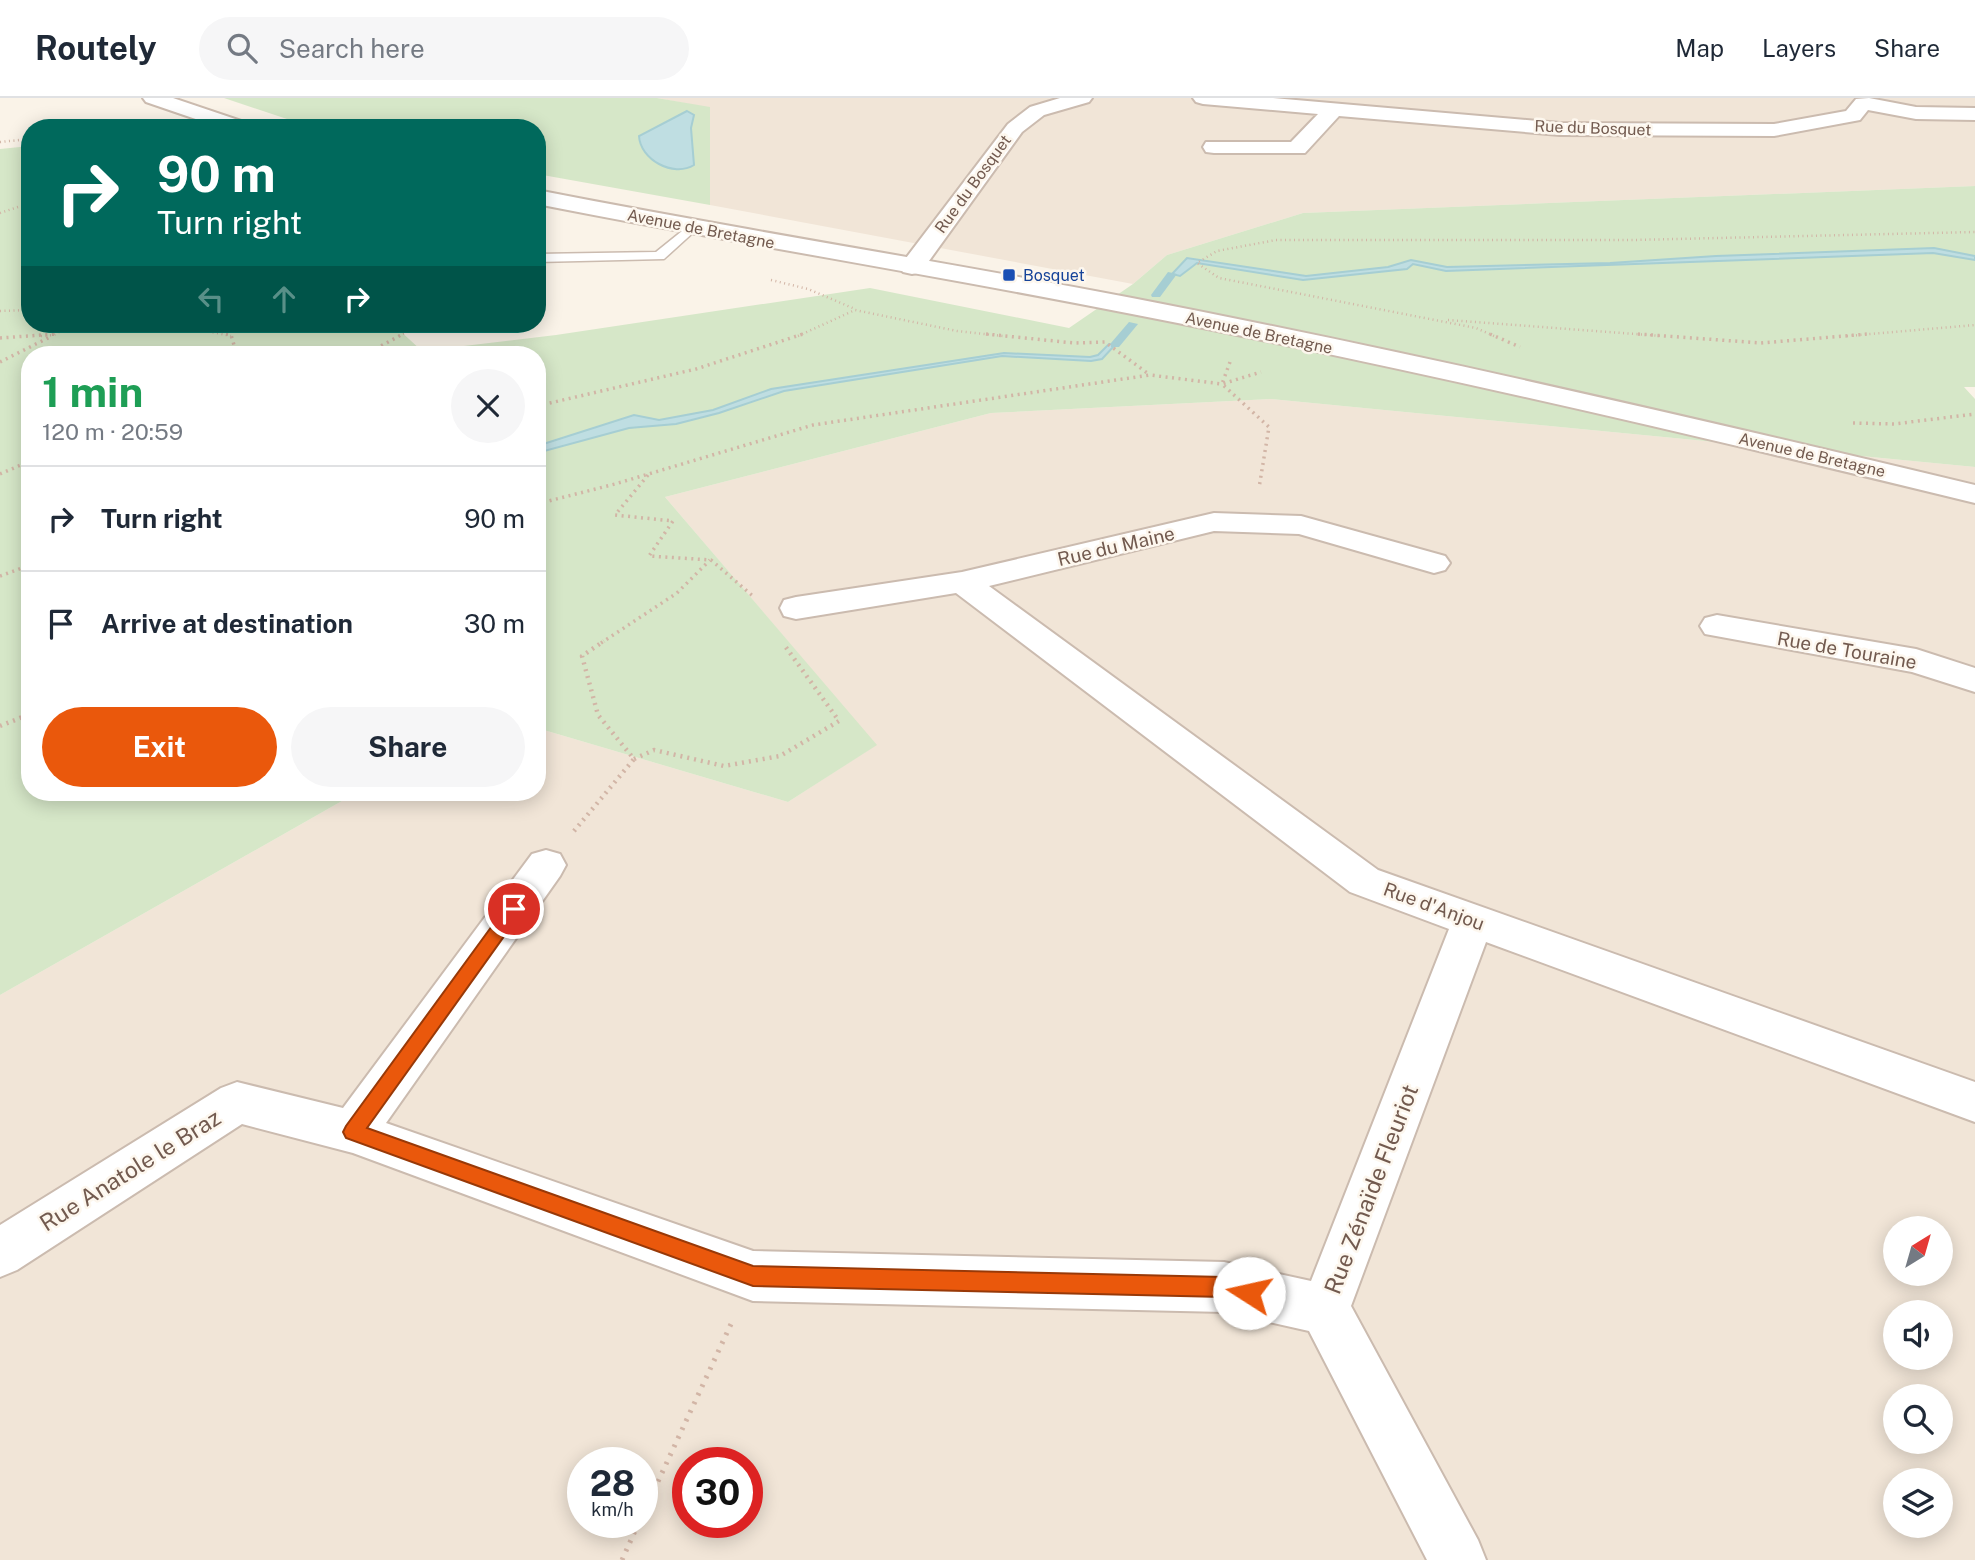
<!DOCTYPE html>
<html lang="en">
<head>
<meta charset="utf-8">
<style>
	:root { --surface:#fff; --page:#f6f6f7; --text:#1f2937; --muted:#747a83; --line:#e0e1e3; --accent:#ea580c }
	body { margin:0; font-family:"Public Sans",sans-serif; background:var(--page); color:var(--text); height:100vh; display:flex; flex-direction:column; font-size:26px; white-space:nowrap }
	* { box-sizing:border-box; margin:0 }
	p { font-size:23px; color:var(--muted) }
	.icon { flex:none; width:38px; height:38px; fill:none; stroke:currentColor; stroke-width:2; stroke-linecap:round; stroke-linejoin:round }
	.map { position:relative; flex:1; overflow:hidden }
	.panel { position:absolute; left:21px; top:248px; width:525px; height:455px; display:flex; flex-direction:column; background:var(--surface); border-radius:28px; box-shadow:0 4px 18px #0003 }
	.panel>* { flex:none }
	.top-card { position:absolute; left:21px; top:21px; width:525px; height:214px; border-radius:28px; box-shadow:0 4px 18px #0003; background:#00695c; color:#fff; overflow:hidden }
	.needle { width:46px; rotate:37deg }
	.buttons { position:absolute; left:1883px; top:1118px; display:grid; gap:14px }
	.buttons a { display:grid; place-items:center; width:70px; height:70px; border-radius:50%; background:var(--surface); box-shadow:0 4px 18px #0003; font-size:35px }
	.speed { position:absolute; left:567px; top:1349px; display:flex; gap:14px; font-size:35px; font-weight:700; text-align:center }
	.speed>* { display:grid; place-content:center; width:91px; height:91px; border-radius:50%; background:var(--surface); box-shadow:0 4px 18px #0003; line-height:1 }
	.speed small { font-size:18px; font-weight:400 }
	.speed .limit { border:10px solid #d22; background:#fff; color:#111 }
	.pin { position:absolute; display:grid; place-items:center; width:60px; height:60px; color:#fff; margin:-30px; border:4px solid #fff; border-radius:50%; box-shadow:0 2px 7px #0007 }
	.me { position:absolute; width:77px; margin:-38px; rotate:280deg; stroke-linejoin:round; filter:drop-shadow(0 0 5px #0008) }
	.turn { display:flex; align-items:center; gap:24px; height:147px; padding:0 21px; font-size:32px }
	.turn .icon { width:91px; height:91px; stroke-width:2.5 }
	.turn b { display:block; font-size:49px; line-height:60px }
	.lanes { display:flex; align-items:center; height:66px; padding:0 21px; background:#0003; justify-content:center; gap:35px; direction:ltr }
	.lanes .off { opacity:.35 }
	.round { display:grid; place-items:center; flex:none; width:74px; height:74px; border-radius:37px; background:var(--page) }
	.summary { display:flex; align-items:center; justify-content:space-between; height:119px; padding:0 21px }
	h1 { font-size:42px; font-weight:700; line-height:52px; color:#1e9e55 }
	.action { display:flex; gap:14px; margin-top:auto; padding:14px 21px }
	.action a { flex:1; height:80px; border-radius:42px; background:var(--accent); color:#fff; font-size:28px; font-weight:700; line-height:80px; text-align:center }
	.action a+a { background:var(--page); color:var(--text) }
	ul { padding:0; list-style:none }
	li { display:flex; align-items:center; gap:21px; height:105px; padding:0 21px; border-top:2px solid var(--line) }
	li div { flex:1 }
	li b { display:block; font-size:26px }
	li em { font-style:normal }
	header { display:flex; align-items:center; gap:42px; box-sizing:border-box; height:98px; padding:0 35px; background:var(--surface); border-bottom:2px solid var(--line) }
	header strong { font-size:33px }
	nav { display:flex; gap:38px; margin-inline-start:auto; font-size:24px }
	.search { width:490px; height:63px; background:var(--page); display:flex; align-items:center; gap:18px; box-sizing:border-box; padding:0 24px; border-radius:38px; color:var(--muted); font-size:26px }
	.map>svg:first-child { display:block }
</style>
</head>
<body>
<header>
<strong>Routely</strong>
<div class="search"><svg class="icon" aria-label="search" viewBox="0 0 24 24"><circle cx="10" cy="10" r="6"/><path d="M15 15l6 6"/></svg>Search here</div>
<nav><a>Map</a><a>Layers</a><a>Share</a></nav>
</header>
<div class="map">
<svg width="1975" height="1462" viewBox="0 0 1975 1462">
	<rect width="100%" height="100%" fill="#faf3e8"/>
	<!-- residential -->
	<g fill="#f1e5d7" fill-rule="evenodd">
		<path d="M 657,0 L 1975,0 L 1975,88 L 1303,115 L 1167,157 L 1133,186 L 710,107 L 710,10 Z"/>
		<path d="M 1271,301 L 1975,369 L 1975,1462 L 0,1462 L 0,897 L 356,695 L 537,695 L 537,630 L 788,704 L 876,647 L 665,399 L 991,315 ZM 1895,1130 L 1941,1130 L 1941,1176 L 1895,1176 ZM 1895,1214 L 1941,1214 L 1941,1260 L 1895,1260 ZM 1895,1298 L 1941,1298 L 1941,1344 L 1895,1344 ZM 583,1365 L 642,1365 L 642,1424 L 583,1424 ZM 688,1365 L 747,1365 L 747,1424 L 688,1424 ZM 1895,1382 L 1941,1382 L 1941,1428 L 1895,1428 Z"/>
	</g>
	<!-- green -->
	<g fill="#d6e7c8">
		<path d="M 224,0 L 657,0 L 710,9 L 710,107 L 537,76 L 537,30 L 314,30 Z"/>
		<path d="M 30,48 L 30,226 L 400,226 L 397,230 L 422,253 L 556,237 L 870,190 L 1069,230 L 1133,186 L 1167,157 L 1303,115 L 1975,88 L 1975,289 L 1964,289 L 1975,301 L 1975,369 L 1271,301 L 991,315 L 665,399 L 877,647 L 788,704 L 537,630 L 537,257 L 30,257 L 30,695 L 356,695 L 0,897 L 0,51 Z"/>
	</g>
	<!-- water -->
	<g fill="#bfdee2" stroke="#a6ced3" stroke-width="2">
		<path d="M 687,13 L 694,17 L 691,30 L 694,67 C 673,80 640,61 639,38 Z"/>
		<path d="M 1934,150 L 1975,158 L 1975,162 L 1933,155 L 1446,173 L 1413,166 L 1407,171 L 1303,182 L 1197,165 L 1180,178 L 1172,176 L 1187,160 L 1306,178 L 1388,169 L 1411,162 L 1447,169 L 1610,165 L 1716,158 Z"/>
		<path d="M 1109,246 L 1115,247 L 1102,261 L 1091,263 L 1002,258 L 784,293 L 719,315 L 676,326 L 629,330 L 537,355 L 537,348 L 634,317 L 659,322 L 713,312 L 771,291 L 1004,255 L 1090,259 L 1098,257 Z"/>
	</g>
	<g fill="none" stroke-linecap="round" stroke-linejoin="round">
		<!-- stream -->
		<g fill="#a6ced3" fill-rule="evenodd">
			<path d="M 1168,174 L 1177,176 L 1160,199 L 1152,199 L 1151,197 Z"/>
			<path d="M 1129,224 L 1138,226 L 1119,249 L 1111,249 L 1111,245 Z"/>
		</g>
		<!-- service casing -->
		<g stroke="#cbbbaf" stroke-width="3">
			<path id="service" d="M 692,125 L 698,129 L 696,132 L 664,161 L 537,164 L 537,156 L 656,154 Z"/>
		</g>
		<!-- minor casing -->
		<g stroke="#cbbbaf" stroke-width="4">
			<g id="minor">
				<path d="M 1060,0 L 1092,0 L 1089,4 L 1044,17 L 1022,34 L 921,174 L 912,176 L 903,174 L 900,169 L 903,164 L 1008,26 L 1030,9 Z"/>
				<path d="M 1193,0 L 1273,0 L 1560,25 L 1774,26 L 1846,13 L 1856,1 L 1869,0 L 1916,9 L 1975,10 L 1975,22 L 1916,21 L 1868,12 L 1860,22 L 1774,38 L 1560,37 L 1339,18 L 1305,55 L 1214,55 L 1206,54 L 1203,49 L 1206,44 L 1291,44 L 1318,16 L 1203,6 L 1196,4 Z"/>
				<path d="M 1214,415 L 1301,418 L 1445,458 L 1450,465 L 1445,472 L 1434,475 L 1299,436 L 1214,433 L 989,488 L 1378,772 L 1975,984 L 1975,1024 L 1486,844 L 1351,1208 L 1478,1442 L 1486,1462 L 1427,1462 L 1309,1233 L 1224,1214 L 753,1203 L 353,1055 L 242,1026 L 17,1172 L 0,1179 L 0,1127 L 221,990 L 237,984 L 343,1010 L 532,756 L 546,752 L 560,756 L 566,767 L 560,778 L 386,1025 L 753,1153 L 1224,1164 L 1311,1183 L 1449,831 L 1350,794 L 956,495 L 796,521 L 784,518 L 780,510 L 784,502 L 796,499 L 962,474 Z"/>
				<path d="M 1717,517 L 1916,551 L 1975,570 L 1975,594 L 1912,574 L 1705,536 L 1700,528 L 1705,520 Z"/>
			</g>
		</g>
		<!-- tertiary casing -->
		<g stroke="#cbbbaf" stroke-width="4">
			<g id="tertiary">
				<path d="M 143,0 L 173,0 L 250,26 L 253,30 L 222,30 L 146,4 Z"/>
				<path d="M 537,92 C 735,131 934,162 1132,200 C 1415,255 1695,320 1975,387 L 1975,405 C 1695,337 1415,271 1132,216 C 935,177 735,145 537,106 Z"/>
			</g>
		</g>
		<!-- path-far3 -->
		<g stroke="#d2b5a6" stroke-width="2.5" stroke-dasharray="1 3.5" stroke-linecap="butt">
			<path d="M 0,44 L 30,41"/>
			<path d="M 0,115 L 30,105"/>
			<path d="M 771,182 L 808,191 L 855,211"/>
			<path d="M 0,213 L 30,212"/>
			<path d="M 1448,222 L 1662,238"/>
			<path d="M 173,226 L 231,238"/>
			<path d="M 41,238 L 54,237 L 73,226"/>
			<path d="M 399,238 L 421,226"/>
			<path d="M 798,238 L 855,212 L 957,233 L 1003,238"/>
			<path d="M 1494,238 L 1476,230 L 1219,180 L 1197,165 L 1217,153 L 1276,142 L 1633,142 L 1975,134"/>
			<path d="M 1847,238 L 1975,227"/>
		</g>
		<!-- path-far2 -->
		<g stroke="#d2b5a6" stroke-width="3.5" stroke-dasharray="2 4.5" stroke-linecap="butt">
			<path d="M 226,236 L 231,237 L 237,257"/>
			<path d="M 986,236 L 1074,245 L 1105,244 L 1150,277"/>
			<path d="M 1490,236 L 1520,249"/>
			<path d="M 1638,236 L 1761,245 L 1868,236"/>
			<path d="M 0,240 L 56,236"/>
			<path d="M 364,257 L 403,236"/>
			<path d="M 0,264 L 50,239"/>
			<path d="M 1230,264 L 1222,286 L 1269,329 L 1259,390"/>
			<path d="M 537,308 L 696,271 L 803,236"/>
			<path d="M 1853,325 L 1894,326 L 1975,316"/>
			<path d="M 0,376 L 30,363"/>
			<path d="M 648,377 L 615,417 L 673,423 L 649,458 L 711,462 L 754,499"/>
			<path d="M 537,406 L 615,386 L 813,327 L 1150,277 L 1222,286 L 1261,274"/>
			<path d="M 0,478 L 30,467"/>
			<path d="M 601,545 L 677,495 L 710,462"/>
		</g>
		<!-- path-far1 -->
		<g stroke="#d2b5a6" stroke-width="4.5" stroke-dasharray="2 5" stroke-linecap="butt">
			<path d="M 0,628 L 30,616"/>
			<path d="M 634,661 L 654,652 L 724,668 L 780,658 L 839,623 L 785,548"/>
			<path d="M 574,733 L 634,661 L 598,617 L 582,558 L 604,543"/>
		</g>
		<!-- path -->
		<g stroke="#d2b5a6" stroke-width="5" stroke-dasharray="2.5 7" stroke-linecap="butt">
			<path d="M 642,1418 L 731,1226"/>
			<path d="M 622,1462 L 639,1424"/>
		</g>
		<!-- service -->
		<use href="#service" fill="#fff" fill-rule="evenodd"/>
		<!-- minor -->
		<use href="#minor" fill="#fff" fill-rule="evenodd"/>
		<!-- tertiary -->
		<use href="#tertiary" fill="#fff" fill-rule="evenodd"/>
	</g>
	<!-- route -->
	<path fill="#ea580c" stroke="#983908" stroke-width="2" d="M 514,804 L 520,806 L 522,811 L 520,816 L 367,1030 L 753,1168 L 1224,1179 L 1256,1187 L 1259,1195 L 1256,1202 L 1249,1205 L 1224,1199 L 753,1188 L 346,1040 L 343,1034 L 346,1028 L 508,806 Z"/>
	<!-- markers -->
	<rect fill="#1a4fb4" stroke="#fdf7ee" stroke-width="2.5" x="1002" y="170" width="14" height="14" rx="3.5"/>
	<g text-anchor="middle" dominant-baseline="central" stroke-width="5" stroke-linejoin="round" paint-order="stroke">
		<!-- far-street labels -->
		<g font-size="16" fill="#725a4f" stroke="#fdf7ee">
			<text transform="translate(1593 30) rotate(2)">Rue du Bosquet</text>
			<text transform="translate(973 86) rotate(-54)">Rue du Bosquet</text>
			<text transform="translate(701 131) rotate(11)">Avenue de Bretagne</text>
			<text transform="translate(1259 235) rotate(12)">Avenue de Bretagne</text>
			<text transform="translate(1812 357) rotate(13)">Avenue de Bretagne</text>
		</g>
		<!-- far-transit labels -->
		<g font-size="16" fill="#164399" stroke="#fdf7ee" text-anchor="start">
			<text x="1023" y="177">Bosquet</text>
		</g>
		<!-- street labels -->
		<g font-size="19" fill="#725a4f" stroke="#fdf7ee">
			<text transform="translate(1116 448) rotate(-13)">Rue du Maine</text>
			<text transform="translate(1847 552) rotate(10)">Rue de Touraine</text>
			<text transform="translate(1434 808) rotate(20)">Rue d'Anjou</text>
		</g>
		<!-- near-street labels -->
		<g font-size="23" fill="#725a4f" stroke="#fdf7ee">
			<text transform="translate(130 1072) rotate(-32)">Rue Anatole le Braz</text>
			<text transform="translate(1371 1091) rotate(-69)">Rue Zénaïde Fleuriot</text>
		</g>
	</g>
</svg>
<div class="buttons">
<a><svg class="needle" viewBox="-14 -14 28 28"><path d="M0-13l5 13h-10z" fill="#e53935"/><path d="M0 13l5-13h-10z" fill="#747a83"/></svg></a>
<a><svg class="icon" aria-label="sound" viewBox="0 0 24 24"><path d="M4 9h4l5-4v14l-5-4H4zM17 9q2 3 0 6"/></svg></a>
<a><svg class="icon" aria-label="search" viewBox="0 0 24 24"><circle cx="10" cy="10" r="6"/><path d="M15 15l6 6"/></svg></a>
<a><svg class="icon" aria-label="layers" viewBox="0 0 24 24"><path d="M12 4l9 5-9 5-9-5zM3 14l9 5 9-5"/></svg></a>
</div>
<div class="speed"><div>28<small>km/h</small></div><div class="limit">30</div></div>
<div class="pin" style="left:514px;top:811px;background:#d93025"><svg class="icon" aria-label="arrive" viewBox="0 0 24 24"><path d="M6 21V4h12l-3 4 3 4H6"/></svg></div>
<svg class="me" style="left:1249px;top:1195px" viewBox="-20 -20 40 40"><circle r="19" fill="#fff"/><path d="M0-13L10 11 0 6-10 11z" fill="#ea580c"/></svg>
<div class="top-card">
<div class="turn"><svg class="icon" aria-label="right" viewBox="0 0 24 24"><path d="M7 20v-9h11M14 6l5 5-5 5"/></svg><div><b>90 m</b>Turn right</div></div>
<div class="lanes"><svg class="icon off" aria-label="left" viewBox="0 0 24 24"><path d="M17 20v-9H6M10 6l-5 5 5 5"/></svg><svg class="icon off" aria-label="ahead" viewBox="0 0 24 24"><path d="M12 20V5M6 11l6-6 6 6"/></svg><svg class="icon" aria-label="right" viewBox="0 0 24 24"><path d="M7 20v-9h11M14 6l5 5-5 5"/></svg></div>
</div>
<section class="panel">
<div class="summary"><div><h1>1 min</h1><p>120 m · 20:59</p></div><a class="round"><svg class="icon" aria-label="close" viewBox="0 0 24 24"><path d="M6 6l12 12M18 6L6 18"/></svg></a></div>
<ul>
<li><svg class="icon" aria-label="right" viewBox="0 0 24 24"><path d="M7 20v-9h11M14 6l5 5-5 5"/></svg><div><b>Turn right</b></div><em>90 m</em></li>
<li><svg class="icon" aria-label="arrive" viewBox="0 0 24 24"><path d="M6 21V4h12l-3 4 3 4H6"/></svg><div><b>Arrive at destination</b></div><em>30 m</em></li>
</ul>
<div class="action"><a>Exit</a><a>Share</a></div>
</section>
</div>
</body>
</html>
